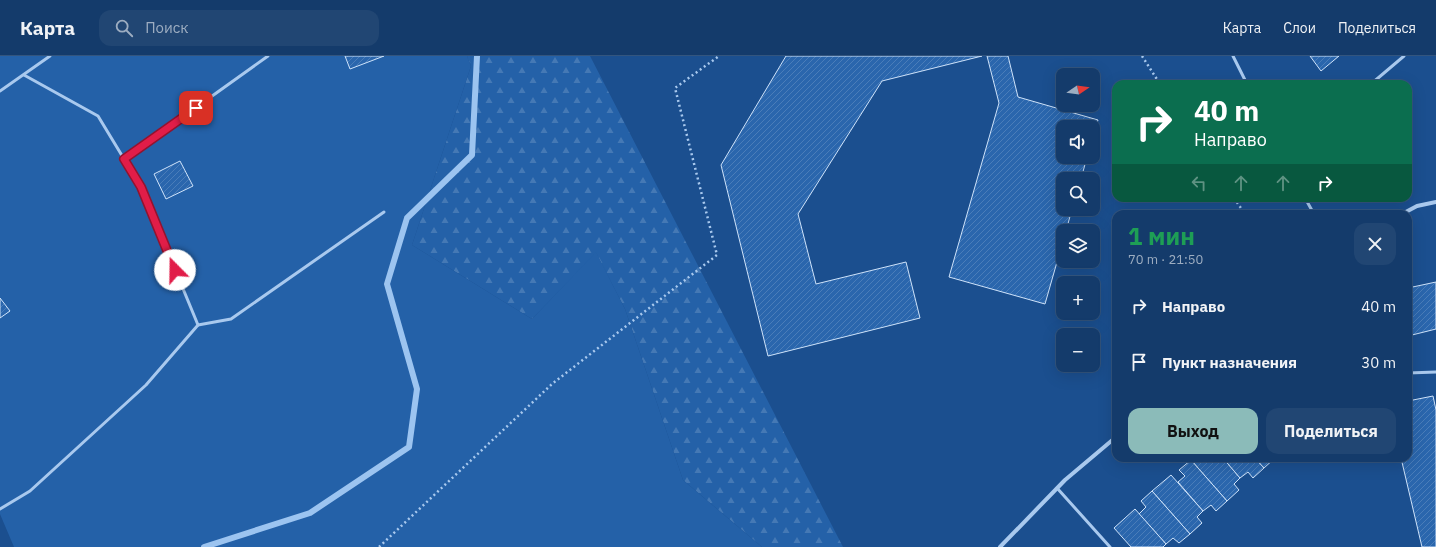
<!DOCTYPE html>
<html lang="ru">
<head>
<meta charset="utf-8">
<style>
	:root { --surface:#143b6b; --page:#214673; --text:#f1f3f6; --muted:#9dadc1; --line:#33557e; --accent:#8bbbb9 }
	body { margin:0; font-family:"IBM Plex Sans",sans-serif; background:var(--page); color:var(--text); height:100vh; display:flex; flex-direction:column; font-size:15px; white-space:nowrap }
	* { box-sizing:border-box; margin:0 }
	p { font-size:13px; color:var(--muted) }
	.icon { flex:none; width:22px; height:22px; fill:none; stroke:currentColor; stroke-width:2; stroke-linecap:round; stroke-linejoin:round }
	.map { position:relative; flex:1; overflow:hidden }
	.side { position:absolute; left:1112px; top:154px; width:300px; height:252px; display:flex; flex-direction:column; background:var(--surface); border-radius:12px; box-shadow:0 4px 16px #0002,0 0 0 1px var(--line) }
	.side>* { flex:none }
	.guide { position:absolute; left:1112px; top:24px; width:300px; height:122px; border-radius:12px; box-shadow:0 4px 16px #0002,0 0 0 1px var(--line); background:#0b6e4f; color:#fff; overflow:hidden }
	.needle { width:26px; rotate:77deg }
	.controls { position:absolute; left:1056px; top:12px; display:grid; gap:8px }
	.controls a { display:grid; place-items:center; width:44px; height:44px; border-radius:8px; background:var(--surface); box-shadow:0 4px 16px #0002,0 0 0 1px var(--line); font-size:20px }
	.pin { position:absolute; display:grid; place-items:center; width:34px; height:34px; color:#fff; margin:-17px; border-radius:8px; box-shadow:0 2px 6px #0006 }
	.me { position:absolute; width:44px; margin:-22px; rotate:338deg; stroke-linejoin:round; filter:drop-shadow(0 0 3px #0008) }
	.turn { display:flex; align-items:center; gap:14px; height:84px; padding:0 16px; font-size:18px }
	.turn .icon { width:52px; height:52px; stroke-width:2.5 }
	.turn b { display:block; font-size:28px; line-height:34px }
	.lanes { display:flex; align-items:center; height:38px; padding:0 16px; background:#0003; justify-content:center; gap:20px; direction:ltr }
	.lanes .off { opacity:.35 }
	.round { display:grid; place-items:center; flex:none; width:42px; height:42px; border-radius:12px; background:var(--page) }
	.headline { display:flex; align-items:center; justify-content:space-between; height:68px; padding:0 16px }
	h1 { font-size:24px; font-weight:700; line-height:30px; color:#1e9e55 }
	.primary-button { display:flex; gap:8px; margin-top:auto; padding:8px 16px }
	.primary-button a { flex:1; height:46px; border-radius:12px; background:var(--accent); color:#111; font-size:16px; font-weight:700; line-height:46px; text-align:center }
	.primary-button a+a { background:var(--page); color:var(--text) }
	ul { padding:0; list-style:none }
	li { display:flex; align-items:center; gap:12px; height:56px; padding:0 16px }
	li div { flex:1 }
	li b { display:block; font-size:15px }
	li em { font-style:normal }
	header { display:flex; align-items:center; gap:24px; box-sizing:border-box; height:56px; padding:0 20px; background:var(--surface); border-bottom:1px solid var(--line) }
	header strong { font-size:19px }
	nav { display:flex; gap:22px; margin-inline-start:auto; font-size:14px }
	.search { width:280px; height:36px; background:var(--page); display:flex; align-items:center; gap:10px; box-sizing:border-box; padding:0 14px; border-radius:12px; color:var(--muted); font-size:15px }
	.map>svg:first-child { display:block }
</style>
</head>
<body>
<header>
<strong>Карта</strong>
<div class="search"><svg class="icon" aria-label="search" viewBox="0 0 24 24"><circle cx="10" cy="10" r="6"/><path d="M15 15l6 6"/></svg>Поиск</div>
<nav><a>Карта</a><a>Слои</a><a>Поделиться</a></nav>
</header>
<div class="map">
<svg width="1436" height="491" viewBox="0 0 1436 491">
	<defs>
		<pattern id="forest-firs" width="22" height="20" patternUnits="userSpaceOnUse"><rect width="22" height="20" fill="#2461a8"/><path d="M5 1l3.5 6h-7zM16 11l3.5 6h-7z" fill="#4579b5"/></pattern>
		<pattern id="building-hatch" width="6" height="6" patternUnits="userSpaceOnUse"><rect width="6" height="6" fill="#2a66ad"/><path d="M-1 1l2-2M0 6l6-6M5 7l2-2" fill="none" stroke="#4a7db9"/></pattern>
	</defs>
	<rect width="100%" height="100%" fill="#1b4f8f"/>
	<!-- forest -->
	<path fill="url(#forest-firs)" d="M 467,0 L 590,0 L 843,491 L 762,491 L 683,424 L 625,253 L 596,197 L 532,263 L 412,189 L 471,10 Z"/>
	<!-- garden -->
	<path fill="#2461a8" d="M 0,0 L 467,0 L 471,10 L 412,189 L 532,263 L 596,196 L 625,253 L 683,424 L 762,491 L 14,491 L 0,458 Z"/>
	<g fill="none" stroke-linecap="round" stroke-linejoin="round">
		<!-- stream -->
		<path stroke="#9cc4f0" stroke-width="6" d="M 204,491 L 310,457 L 409,391 L 417,333 L 387,228 L 407,162 L 472,99 L 477,0"/>
	</g>
	<!-- building -->
	<g fill="url(#building-hatch)" stroke="#cfe3fa">
		<path d="M 345,0 L 384,0 L 350,13 Z"/>
		<path d="M 786,0 L 982,0 L 882,25 L 798,158 L 816,228 L 906,206 L 920,262 L 768,300 L 721,109 Z"/>
		<path d="M 987,0 L 1008,0 L 1018,41 L 1098,64 L 1093,80 L 1093,71 L 1063,71 L 1063,101 L 1087,101 L 1081,123 L 1063,123 L 1063,153 L 1072,153 L 1066,175 L 1063,175 L 1063,185 L 1045,248 L 949,221 L 999,47 Z"/>
		<path d="M 1310,0 L 1339,0 L 1321,15 Z"/>
		<path d="M 180,105 L 193,130 L 166,143 L 154,118 Z"/>
		<path d="M 1436,226 L 1436,273 L 1408,280 L 1408,232 Z"/>
		<path d="M 0,242 L 10,255 L 0,262 Z"/>
		<path d="M 1433,340 L 1436,354 L 1436,491 L 1422,491 L 1401,402 L 1408,402 L 1408,345 Z"/>
		<path d="M 1193,402 L 1223,402 L 1240,422 L 1234,428 L 1239,434 L 1227,445 L 1191,404 Z"/>
		<path d="M 1223,402 L 1255,402 L 1264,412 L 1253,422 L 1248,416 L 1240,422 Z"/>
		<path d="M 1255,402 L 1275,402 L 1264,412 Z"/>
		<path d="M 1191,404 L 1227,445 L 1216,455 L 1211,449 L 1203,455 L 1178,426 L 1185,420 L 1179,414 Z"/>
		<path d="M 1171,419 L 1203,455 L 1197,461 L 1202,467 L 1190,478 L 1152,435 Z"/>
		<path d="M 1152,435 L 1190,478 L 1179,487 L 1173,482 L 1166,488 L 1139,458 L 1146,451 L 1141,445 Z"/>
		<path d="M 1135,453 L 1166,488 L 1163,491 L 1131,491 L 1114,472 Z"/>
	</g>
	<g fill="none" stroke-linecap="round" stroke-linejoin="round">
		<!-- path -->
		<g stroke="#a9c9ee" stroke-width="2.5" stroke-dasharray="2 3" stroke-linecap="butt">
			<path d="M 1142,0 L 1160,28"/>
			<path d="M 1234,142 L 1245,158"/>
			<path d="M 379,491 L 552,328 L 717,199 L 675,32 L 719,0"/>
		</g>
		<!-- lane -->
		<g stroke="#a9c9ee" stroke-width="3">
			<path d="M 1233,0 L 1247,28"/>
			<path d="M 24,19 L 98,60 L 141,131 L 198,269 L 231,263 L 384,156"/>
			<path d="M 1371,28 L 1404,0"/>
			<path d="M 0,35 L 50,0"/>
			<path d="M 124,103 L 268,0"/>
			<path d="M 1305,142 L 1314,158"/>
			<path d="M 1408,317 L 1436,316"/>
			<path d="M 1057,432 L 1110,491"/>
			<path d="M 0,453 L 30,435 L 146,329 L 198,269"/>
		</g>
		<!-- street -->
		<g stroke="#a9c9ee" stroke-width="4">
			<path d="M 1402,158 L 1417,150 L 1436,146"/>
			<path d="M 1000,491 L 1065,424 L 1116,381"/>
		</g>
	</g>
	<g fill="none" stroke-linecap="round" stroke-linejoin="round">
		<!-- route casing -->
		<g stroke="#92132f" stroke-width="10">
			<path id="route" d="M 175,214 L 141,131 L 124,103 L 196,52"/>
		</g>
		<!-- route -->
		<use href="#route" stroke="#e11d48" stroke-width="7"/>
	</g>
</svg>
<div class="controls">
<a><svg class="needle" viewBox="-14 -14 28 28"><path d="M0-13l5 13h-10z" fill="#e53935"/><path d="M0 13l5-13h-10z" fill="#9dadc1"/></svg></a>
<a><svg class="icon" aria-label="sound" viewBox="0 0 24 24"><path d="M4 9h4l5-4v14l-5-4H4zM17 9q2 3 0 6"/></svg></a>
<a><svg class="icon" aria-label="search" viewBox="0 0 24 24"><circle cx="10" cy="10" r="6"/><path d="M15 15l6 6"/></svg></a>
<a><svg class="icon" aria-label="layers" viewBox="0 0 24 24"><path d="M12 4l9 5-9 5-9-5zM3 14l9 5 9-5"/></svg></a>
<a>+</a>
<a>−</a>
</div>
<div class="pin" style="left:196px;top:52px;background:#d93025"><svg class="icon" aria-label="arrive" viewBox="0 0 24 24"><path d="M6 21V4h12l-3 4 3 4H6"/></svg></div>
<svg class="me" style="left:175px;top:214px" viewBox="-20 -20 40 40"><circle r="19" fill="#fff"/><path d="M0-13L10 11 0 6-10 11z" fill="#e11d48"/></svg>
<div class="guide">
<div class="turn"><svg class="icon" aria-label="right" viewBox="0 0 24 24"><path d="M7 20v-9h11M14 6l5 5-5 5"/></svg><div><b>40 m</b>Направо</div></div>
<div class="lanes"><svg class="icon off" aria-label="left" viewBox="0 0 24 24"><path d="M17 20v-9H6M10 6l-5 5 5 5"/></svg><svg class="icon off" aria-label="ahead" viewBox="0 0 24 24"><path d="M12 20V5M6 11l6-6 6 6"/></svg><svg class="icon off" aria-label="ahead" viewBox="0 0 24 24"><path d="M12 20V5M6 11l6-6 6 6"/></svg><svg class="icon" aria-label="right" viewBox="0 0 24 24"><path d="M7 20v-9h11M14 6l5 5-5 5"/></svg></div>
</div>
<section class="side">
<div class="headline"><div><h1>1 мин</h1><p>70 m · 21:50</p></div><a class="round"><svg class="icon" aria-label="close" viewBox="0 0 24 24"><path d="M6 6l12 12M18 6L6 18"/></svg></a></div>
<ul>
<li><svg class="icon" aria-label="right" viewBox="0 0 24 24"><path d="M7 20v-9h11M14 6l5 5-5 5"/></svg><div><b>Направо</b></div><em>40 m</em></li>
<li><svg class="icon" aria-label="arrive" viewBox="0 0 24 24"><path d="M6 21V4h12l-3 4 3 4H6"/></svg><div><b>Пункт назначения</b></div><em>30 m</em></li>
</ul>
<div class="primary-button"><a>Выход</a><a>Поделиться</a></div>
</section>
</div>
</body>
</html>
